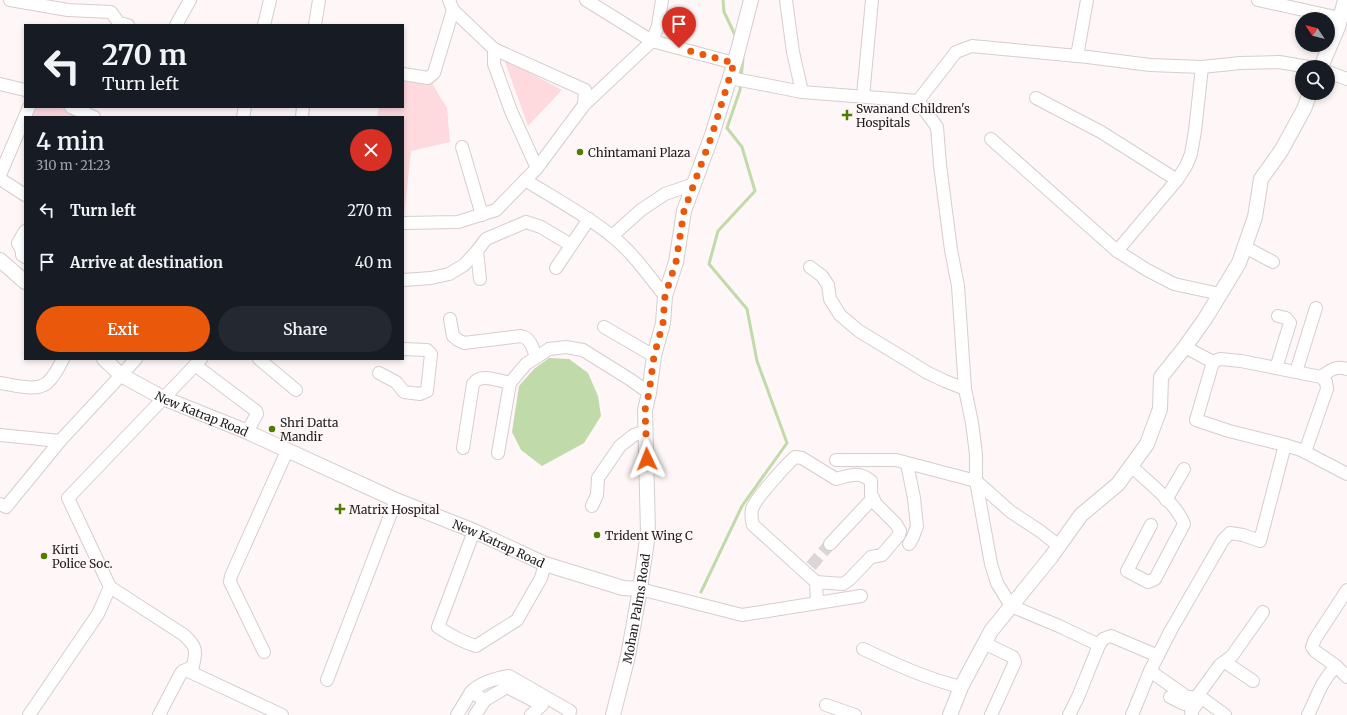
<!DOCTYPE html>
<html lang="en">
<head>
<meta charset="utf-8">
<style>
	:root { --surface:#171b24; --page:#242831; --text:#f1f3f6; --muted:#9ea1a6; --accent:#ea580c }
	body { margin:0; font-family:Merriweather,serif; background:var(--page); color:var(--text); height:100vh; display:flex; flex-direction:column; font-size:15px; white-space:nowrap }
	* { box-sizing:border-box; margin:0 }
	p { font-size:13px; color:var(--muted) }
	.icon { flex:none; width:22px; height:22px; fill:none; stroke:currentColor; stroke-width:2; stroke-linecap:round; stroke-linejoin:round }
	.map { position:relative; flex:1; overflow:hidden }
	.sheet { position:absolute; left:24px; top:116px; width:380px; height:244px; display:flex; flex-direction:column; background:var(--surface); border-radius:0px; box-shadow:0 2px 6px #0003 }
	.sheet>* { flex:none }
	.guide { position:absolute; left:24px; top:24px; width:380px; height:84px; border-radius:0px; box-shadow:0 2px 6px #0003; background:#171b24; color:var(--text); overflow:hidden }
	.needle { width:26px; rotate:305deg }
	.buttons { position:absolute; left:1295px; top:12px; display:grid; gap:8px }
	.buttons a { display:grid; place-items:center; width:40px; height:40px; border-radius:50%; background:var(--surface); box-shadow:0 2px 6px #0003; font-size:20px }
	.pin { position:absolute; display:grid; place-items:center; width:34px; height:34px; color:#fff; margin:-41px -17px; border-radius:50% 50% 50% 0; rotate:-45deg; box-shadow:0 0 4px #0007 }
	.pin .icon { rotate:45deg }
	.me { position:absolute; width:44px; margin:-22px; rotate:358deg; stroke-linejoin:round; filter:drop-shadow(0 0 3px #0008) }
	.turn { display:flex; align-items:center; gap:14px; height:84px; padding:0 12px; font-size:18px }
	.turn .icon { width:52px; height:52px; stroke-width:2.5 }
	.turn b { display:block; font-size:28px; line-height:34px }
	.round { display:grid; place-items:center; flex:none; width:42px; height:42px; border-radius:21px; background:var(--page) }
	.head { display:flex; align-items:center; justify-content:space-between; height:68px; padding:0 12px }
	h1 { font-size:24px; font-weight:600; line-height:30px }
	.button { display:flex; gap:8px; margin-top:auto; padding:8px 12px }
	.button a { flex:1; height:46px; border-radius:24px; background:var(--accent); color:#fff; font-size:16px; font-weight:600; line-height:46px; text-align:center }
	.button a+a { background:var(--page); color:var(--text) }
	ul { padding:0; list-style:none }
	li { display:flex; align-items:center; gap:12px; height:52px; padding:0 12px }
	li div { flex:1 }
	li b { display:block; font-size:15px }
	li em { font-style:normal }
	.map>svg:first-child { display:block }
</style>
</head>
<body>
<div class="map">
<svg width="1347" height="715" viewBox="0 0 1347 715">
	<rect width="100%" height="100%" fill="#fef6f7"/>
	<!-- green -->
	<g fill="#fed9de">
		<path d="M 504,59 L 562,90 L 528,126 Z"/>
		<path d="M 403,72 L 430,80 L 447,108 L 450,142 L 411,151 L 404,216 L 403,216 L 403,117 L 377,117 L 379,107 L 403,107 Z"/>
		<path d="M 32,107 L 60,107 L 84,117 L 28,117 Z"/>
	</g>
	<!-- water -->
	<path fill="#c1daaa" d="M 549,358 L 569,359 L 588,373 L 598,396 L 601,416 L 584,443 L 542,466 L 521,450 L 512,432 L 519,386 L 534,369 Z"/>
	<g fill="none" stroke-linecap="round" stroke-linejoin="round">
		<!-- stream -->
		<g stroke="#c1daaa" stroke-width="3">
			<path d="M 723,0 L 724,12 L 736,37"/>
			<path d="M 741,77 L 743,59"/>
			<path d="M 701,592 L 742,506 L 787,443 L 757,361 L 747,309 L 709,264 L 718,231 L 755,191 L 742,147 L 727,128 L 740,90 L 741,82"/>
		</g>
		<!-- minor-tunnel -->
		<path stroke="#dcd5d6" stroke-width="12" stroke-dasharray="12 6" stroke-linecap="butt" d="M 811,566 L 830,544"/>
		<!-- minor casing -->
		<g stroke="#d5cdce" stroke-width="14">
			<g id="minor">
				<path d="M 10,0 L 68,10 L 111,12 L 119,23 L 128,25"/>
				<path d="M 449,0 L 453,10 L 494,49 L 494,64 L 511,111 L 537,168"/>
				<path d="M 586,0 L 652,41 L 734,63"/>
				<path d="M 786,0 L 793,52 L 802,92 L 918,101 L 956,52 L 972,46 L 1088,57 L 1150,65 L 1202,67 L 1240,63 L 1279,62 L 1309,67"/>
				<path d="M 1258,0 L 1340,18"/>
				<path d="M 176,25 L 190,0"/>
				<path d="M 264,25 L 270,0"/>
				<path d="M 315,25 L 319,0"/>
				<path d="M 494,49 L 585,90 L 584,105"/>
				<path d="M 1077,56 L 1087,0"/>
				<path d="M 1202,67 L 1195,131 L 1191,154 L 1186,166 L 1177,180 L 1117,251 L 1147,270 L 1174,284 L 1220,294"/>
				<path d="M 1328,72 L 1347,79"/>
				<path d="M 403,74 L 428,78 L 434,73 L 453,10"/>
				<path d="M 730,78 L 802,92"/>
				<path d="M 0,84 L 25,90"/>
				<path d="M 863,96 L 872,0"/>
				<path d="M 1036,98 L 1101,132 L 1177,180"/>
				<path d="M 918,101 L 937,127 L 940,165 L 951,250 L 958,286 L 965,389 L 972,423 L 976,454 L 976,481 L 1011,512 L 1040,531 L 1059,546"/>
				<path d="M 71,107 L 94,117"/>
				<path d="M 243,117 L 245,107"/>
				<path d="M 302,117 L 303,107"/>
				<path d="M 991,139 L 1117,251"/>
				<path d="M 462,147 L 482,215"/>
				<path d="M 0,175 L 29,107"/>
				<path d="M 0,179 L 25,195"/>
				<path d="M 525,180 C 554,198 586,215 612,236 C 633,253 648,275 665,296"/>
				<path d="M 403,223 L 458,222 L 496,210 L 537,168 L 584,105 L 652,41 L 658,26 L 662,0"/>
				<path d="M 25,231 L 18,243 L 22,251 L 22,255 L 25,257"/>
				<path d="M 612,236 L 641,210 L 665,194 L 694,184"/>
				<path d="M 1245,247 L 1273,262"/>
				<path d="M 477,251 L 480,279"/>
				<path d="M 810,267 L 822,276 L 828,285 L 830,299 L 840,315 L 859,331 L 928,373 L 945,381 L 965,389"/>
				<path d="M 556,268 L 589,219"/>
				<path d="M 403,280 L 431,278 L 449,274 L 464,265 L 477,251 L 486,239 L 526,222 L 541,227 L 571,245"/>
				<path d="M 450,319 L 453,336 L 458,340 L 464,343 L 521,336 C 531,338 533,349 536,357"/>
				<path d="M 604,327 L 654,356"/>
				<path d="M 1185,347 L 1213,362 L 1196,420 L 1229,431 L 1285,445 L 1301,450 L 1347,474"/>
				<path d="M 259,359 L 296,390"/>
				<path d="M 1213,362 L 1220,359 L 1241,361 L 1321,377 L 1326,382 L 1327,389 L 1305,452"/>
				<path d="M 195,365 L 256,411 L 257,414 L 247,432"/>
				<path d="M 1276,368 L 1290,323 L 1286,318 L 1278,316"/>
				<path d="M 1296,372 L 1316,308"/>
				<path d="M 379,373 L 396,382 L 404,392 L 420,394 L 427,391 L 431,354 L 427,350 L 403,349"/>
				<path d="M 1321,377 C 1329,371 1336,365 1347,369"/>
				<path d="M 0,383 C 13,385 36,392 47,383 C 54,377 59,367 63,359"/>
				<path d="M 0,435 L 60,441"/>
				<path d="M 463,448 L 473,384 C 480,372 499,381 510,383"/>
				<path d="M 498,453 L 510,383 L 526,364 L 549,349 L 566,347 L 583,350 L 631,380 L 649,393"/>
				<path d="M 836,460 L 896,460 L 976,481 L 991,564 L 997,583 L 1011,606 L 1059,626 L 1099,645 L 1103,639 L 1111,636 L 1158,656"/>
				<path d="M 907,464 L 914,498 L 917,526 L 913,537 L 909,544"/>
				<path d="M 1131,466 C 1147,481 1177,504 1184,524 L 1155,579 L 1148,582 L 1127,571 L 1151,525"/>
				<path d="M 1166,500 L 1184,469"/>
				<path d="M 0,504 L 6,507 L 60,441 L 136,359"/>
				<path d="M 592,506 L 597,495 L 598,478 L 620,446 L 634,435 L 646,431"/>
				<path d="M 474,531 L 438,627 C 450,635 462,642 476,646 L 517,620 L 541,578 L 545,564"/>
				<path d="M 830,544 L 873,498"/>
				<path d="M 816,582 L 843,584 L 849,580 L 871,557 L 882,555 L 899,535 L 900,531 L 896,524 L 876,504 L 871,494 L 871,481 C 859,471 851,475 836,479 L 802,458 L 795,457 C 785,466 756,498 752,509 C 751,515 751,519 753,525 L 816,582 L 817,603"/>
				<path d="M 110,587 L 184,635 C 196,646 197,650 193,666 L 186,670"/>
				<path d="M 640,589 L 742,615 L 861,596"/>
				<path d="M 1347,590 L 1315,639 L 1312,647 L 1315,651 L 1336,666 L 1347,677"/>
				<path d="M 984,643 L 1013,657 L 1015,662 L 991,715"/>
				<path d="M 863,649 C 895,664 927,679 961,687"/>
				<path d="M 264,652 L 230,582 L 231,576 L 287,451"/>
				<path d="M 1225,662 L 1253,681"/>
				<path d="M 1150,671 L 1187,697 L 1194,698 L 1198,695 L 1220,665 L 1232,656 L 1263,612"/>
				<path d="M 327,680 L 396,500"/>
				<path d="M 1198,695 L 1225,715"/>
				<path d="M 1170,697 L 1184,704 L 1186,703 L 1190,697"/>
				<path d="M 826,705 L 855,715"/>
				<path d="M 29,715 L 98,614 L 110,587 L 68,498 L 201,359"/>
				<path d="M 159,715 L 181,673 L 183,671 L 186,670 L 282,715"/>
				<path d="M 457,715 L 471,692"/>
				<path d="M 475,715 L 485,700"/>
				<path d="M 531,715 L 542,705 L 507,687 L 485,700 L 471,692 C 480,683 497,678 509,676 L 570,711 L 569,715"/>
				<path d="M 1069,715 L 1078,697 L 1099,645"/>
				<path d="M 1132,715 L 1150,671 L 1171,630 L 1223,540 L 1230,533 L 1243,535 L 1260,541 L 1285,445"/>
				<path d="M 1192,715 L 1191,712 L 1201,698"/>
				<path d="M 1308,715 C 1318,695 1320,683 1336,666"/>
			</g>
		</g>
		<!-- tertiary casing -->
		<g stroke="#d5cdce" stroke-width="16">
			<g id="tertiary">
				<path d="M 1321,67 L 1338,27 L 1345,0"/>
				<path d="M 0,260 L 25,282"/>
				<path id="s1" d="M 104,359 L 121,375 L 163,398 L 243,430 L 396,500 L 474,531 L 545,564 L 623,588 L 640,589"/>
				<path id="s2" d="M 613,715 L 628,656 L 640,589 L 648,533 L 645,410 L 649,393 L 654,356 L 663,323 L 665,296 L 676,262 L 684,211 L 712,135 L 736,58 L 751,0"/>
				<path d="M 950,715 L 961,687 L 991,631 L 1051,557 L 1081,515 L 1118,484 L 1147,444 L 1160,409 L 1161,377 L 1185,347 L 1205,319 L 1239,263 L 1255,217 L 1261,179 L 1281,151 L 1304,109 L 1310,93"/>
			</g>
		</g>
		<!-- minor -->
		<use href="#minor" stroke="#fff" stroke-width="12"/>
		<!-- tertiary -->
		<use href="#tertiary" stroke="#fff" stroke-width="14"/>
	</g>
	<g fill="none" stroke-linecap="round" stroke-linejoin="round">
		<!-- route -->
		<path stroke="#ea580c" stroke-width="7" stroke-dasharray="0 12.6" d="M 647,459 L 645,410 L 649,393 L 654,356 L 663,323 L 665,296 L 676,262 L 684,211 L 712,135 L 734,63 L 679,48"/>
	</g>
	<!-- markers -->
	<g fill="#4f7d02" stroke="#fef6f7" stroke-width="1.5">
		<path d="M845 109h4v4h4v4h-4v4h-4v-4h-4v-4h4z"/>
		<circle cx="580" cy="152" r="4"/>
		<circle cx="272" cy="429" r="4"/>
		<path d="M338 503h4v4h4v4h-4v4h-4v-4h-4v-4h4z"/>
		<circle cx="597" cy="535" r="4"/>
		<circle cx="44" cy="556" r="4"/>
	</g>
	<g text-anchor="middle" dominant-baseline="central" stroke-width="3" stroke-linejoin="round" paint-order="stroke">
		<!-- poi labels -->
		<g font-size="12" fill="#1e1c1c" stroke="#fef6f7" text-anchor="start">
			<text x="856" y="108">Swanand Children's<tspan x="856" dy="14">Hospitals</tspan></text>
			<text x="588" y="152">Chintamani Plaza</text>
			<text x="280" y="422">Shri Datta<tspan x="280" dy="14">Mandir</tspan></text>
			<text x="349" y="509">Matrix Hospital</text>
			<text x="605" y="535">Trident Wing C</text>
			<text x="52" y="549">Kirti<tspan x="52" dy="14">Police Soc.</tspan></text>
		</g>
		<!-- street labels -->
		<g font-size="12" fill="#1e1c1c" stroke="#fef6f7">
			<text stroke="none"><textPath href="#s1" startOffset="113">New Katrap Road</textPath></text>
			<text stroke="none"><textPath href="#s1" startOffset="437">New Katrap Road</textPath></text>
			<text stroke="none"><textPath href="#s2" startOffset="109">Mohan Palms Road</textPath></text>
		</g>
	</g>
</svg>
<div class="buttons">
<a><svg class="needle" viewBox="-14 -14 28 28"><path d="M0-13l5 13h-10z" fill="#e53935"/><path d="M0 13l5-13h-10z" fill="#9ea1a6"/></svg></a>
<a><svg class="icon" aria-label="search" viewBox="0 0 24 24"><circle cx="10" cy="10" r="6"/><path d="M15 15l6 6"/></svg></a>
</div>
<div class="pin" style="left:679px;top:48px;background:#d93025"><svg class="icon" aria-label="arrive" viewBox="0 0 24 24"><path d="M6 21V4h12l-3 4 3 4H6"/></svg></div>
<svg class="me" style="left:647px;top:459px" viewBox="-20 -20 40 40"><path d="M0-17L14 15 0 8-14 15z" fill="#ea580c" stroke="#fff" stroke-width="4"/></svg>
<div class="guide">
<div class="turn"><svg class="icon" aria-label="left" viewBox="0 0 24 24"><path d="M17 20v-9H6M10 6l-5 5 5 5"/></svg><div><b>270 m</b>Turn left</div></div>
</div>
<section class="sheet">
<div class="head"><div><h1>4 min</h1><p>310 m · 21:23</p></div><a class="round" style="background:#d93025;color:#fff"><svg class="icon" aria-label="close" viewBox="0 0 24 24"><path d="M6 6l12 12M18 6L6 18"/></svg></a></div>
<ul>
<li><svg class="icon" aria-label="left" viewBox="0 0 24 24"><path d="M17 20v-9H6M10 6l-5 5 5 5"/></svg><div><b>Turn left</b></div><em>270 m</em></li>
<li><svg class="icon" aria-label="arrive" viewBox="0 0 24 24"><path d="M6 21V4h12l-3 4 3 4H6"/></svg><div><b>Arrive at destination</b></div><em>40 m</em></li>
</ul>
<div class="button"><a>Exit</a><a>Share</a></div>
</section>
</div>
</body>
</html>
